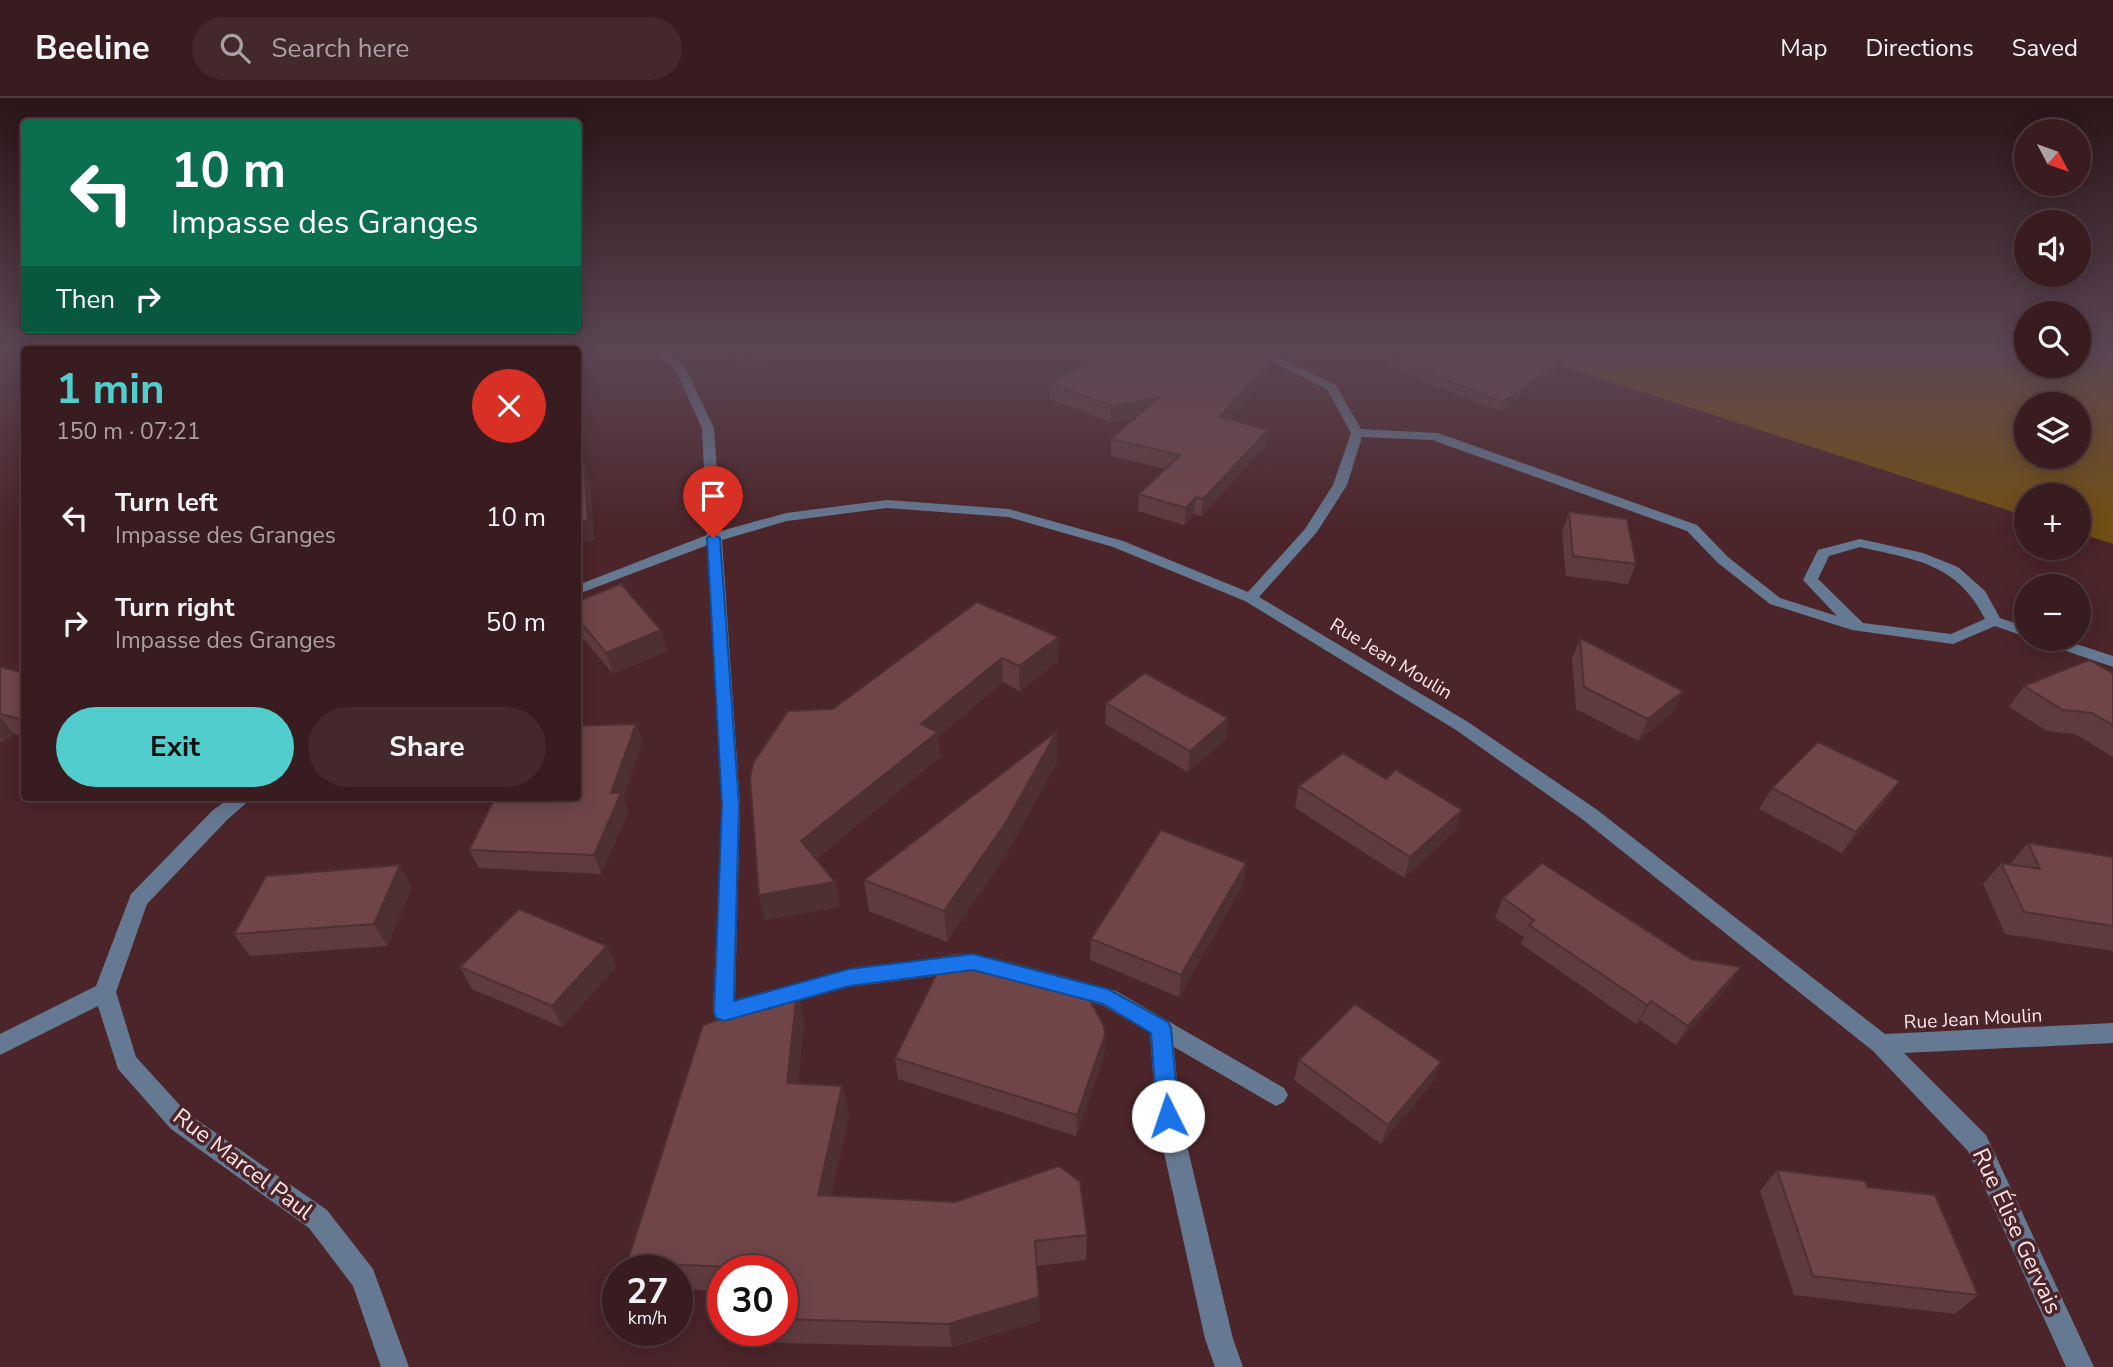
<!DOCTYPE html>
<html lang="en">
<head>
<meta charset="utf-8">
<style>
	:root { --surface:#381c1f; --page:#43292c; --text:#f1f3f6; --muted:#aba1a4; --line:#523a3d; --accent:#52cdcd }
	body { margin:0; font-family:"Nunito Sans",sans-serif; background:var(--page); color:var(--text); height:100vh; display:flex; flex-direction:column; font-size:26px; white-space:nowrap }
	* { box-sizing:border-box; margin:0 }
	p { font-size:23px; color:var(--muted) }
	.icon { flex:none; width:38px; height:38px; fill:none; stroke:currentColor; stroke-width:2; stroke-linecap:round; stroke-linejoin:round }
	.map { position:relative; flex:1; overflow:hidden }
	.details { position:absolute; left:21px; top:248px; width:560px; height:455px; display:flex; flex-direction:column; background:var(--surface); border-radius:7px; box-shadow:0 4px 18px #0003,0 0 0 2px var(--line) }
	.details>* { flex:none }
	.hud { position:absolute; left:21px; top:21px; width:560px; height:214px; border-radius:7px; box-shadow:0 4px 18px #0003,0 0 0 2px var(--line); background:#0b6e4f; color:#fff; overflow:hidden }
	.needle { width:46px; rotate:131deg }
	.tools { position:absolute; left:2014px; top:21px; display:grid; gap:14px }
	.tools a { display:grid; place-items:center; width:77px; height:77px; border-radius:50%; background:var(--surface); box-shadow:0 4px 18px #0003,0 0 0 2px var(--line); font-size:35px }
	.speed { position:absolute; left:602px; top:1157px; display:flex; gap:14px; font-size:35px; font-weight:700; text-align:center }
	.speed>* { display:grid; place-content:center; width:91px; height:91px; border-radius:50%; background:var(--surface); box-shadow:0 4px 18px #0003,0 0 0 2px var(--line); line-height:1 }
	.speed small { font-size:18px; font-weight:400 }
	.speed .limit { border:10px solid #d22; background:#fff; color:#111 }
	.pin { position:absolute; display:grid; place-items:center; width:60px; height:60px; color:#fff; margin:-72px -30px; border-radius:50% 50% 50% 0; rotate:-45deg; box-shadow:0 0 7px #0007 }
	.pin .icon { rotate:45deg }
	.me { position:absolute; width:77px; margin:-38px; rotate:356deg; stroke-linejoin:round; filter:drop-shadow(0 0 5px #0008) }
	.turn { display:flex; align-items:center; gap:24px; height:147px; padding:0 35px; font-size:32px }
	.turn .icon { width:91px; height:91px; stroke-width:2.5 }
	.turn b { display:block; font-size:49px; line-height:60px }
	.then { display:flex; align-items:center; height:66px; padding:0 35px; background:#0003; gap:14px; font-size:26px }
	.round { display:grid; place-items:center; flex:none; width:74px; height:74px; border-radius:37px; background:var(--page) }
	.head { display:flex; align-items:center; justify-content:space-between; height:119px; padding:0 35px }
	h1 { font-size:42px; font-weight:700; line-height:52px; color:var(--accent) }
	.cta { display:flex; gap:14px; margin-top:auto; padding:14px 35px }
	.cta a { flex:1; height:80px; border-radius:42px; background:var(--accent); color:#111; font-size:28px; font-weight:700; line-height:80px; text-align:center }
	.cta a+a { background:var(--page); color:var(--text) }
	ul { padding:0; list-style:none }
	li { display:flex; align-items:center; gap:21px; height:105px; padding:0 35px }
	li div { flex:1 }
	li b { display:block; font-size:26px }
	li em { font-style:normal }
	header { display:flex; align-items:center; gap:42px; box-sizing:border-box; height:98px; padding:0 35px; background:var(--surface); border-bottom:2px solid var(--line) }
	header strong { font-size:33px }
	nav { display:flex; gap:38px; margin-inline-start:auto; font-size:24px }
	.search { width:490px; height:63px; background:var(--page); display:flex; align-items:center; gap:18px; box-sizing:border-box; padding:0 24px; border-radius:38px; color:var(--muted); font-size:26px }
	.map>svg:first-child { display:block }
</style>
</head>
<body>
<header>
<strong>Beeline</strong>
<div class="search"><svg class="icon" aria-label="search" viewBox="0 0 24 24"><circle cx="10" cy="10" r="6"/><path d="M15 15l6 6"/></svg>Search here</div>
<nav><a>Map</a><a>Directions</a><a>Saved</a></nav>
</header>
<div class="map">
<svg width="2113" height="1269" viewBox="0 0 2113 1269">
	<rect width="100%" height="100%" fill="#4b2529"/>
	<!-- green -->
	<path fill="#734f13" fill-rule="evenodd" d="M 1515,253 L 2026,253 L 2026,268 L 2079,268 L 2079,253 L 2113,253 L 2113,446 L 2079,435 L 2079,397 L 2026,397 L 2026,418 ZM 2026,306 L 2079,306 L 2079,359 L 2026,359 Z"/>
	<g fill="none" stroke-linecap="round" stroke-linejoin="round">
		<!-- minor -->
		<g fill="#657992" fill-rule="evenodd">
			<path d="M 652,253 L 664,253 L 684,267 L 714,330 L 721,433 L 786,415 L 887,402 L 1009,411 L 1123,443 L 1248,494 L 1305,431 L 1333,387 L 1351,335 L 1327,291 L 1250,253 L 1264,253 L 1336,287 L 1361,331 L 1438,335 L 1697,427 L 1728,459 L 1780,500 L 1837,518 L 1803,482 L 1818,452 L 1860,441 L 1923,455 L 1958,469 L 1985,493 L 2000,520 L 2026,529 L 2026,539 L 1995,528 L 1953,546 L 1852,532 L 1770,506 L 1718,465 L 1687,433 L 1432,342 L 1362,339 L 1347,387 L 1317,434 L 1259,499 L 1468,624 L 1596,711 L 1885,936 L 2113,925 L 2113,945 L 1904,955 L 1986,1037 L 2094,1269 L 2066,1269 L 1968,1053 L 1873,953 L 1582,721 L 1456,632 L 1245,503 L 1113,449 L 1008,419 L 887,410 L 787,423 L 722,442 L 740,707 L 735,902 L 849,871 L 965,856 L 973,859 L 976,865 L 973,871 L 965,874 L 849,889 L 724,923 L 716,921 L 713,914 L 722,707 L 708,447 L 578,496 L 578,487 L 707,437 L 702,330 L 675,271 ZM 1860,449 C 1916,462 1957,465 1985,521 L 1951,536 L 1863,525 L 1818,481 L 1829,458 Z"/>
			<path d="M 2038,541 L 2061,541 L 2113,558 L 2113,569 L 2040,544 Z"/>
			<path d="M 230,700 L 252,700 L 227,722 L 147,806 L 116,894 L 136,959 L 187,1015 L 327,1112 L 373,1171 L 409,1269 L 381,1269 L 353,1188 L 309,1130 L 171,1031 L 118,971 L 98,908 L 0,957 L 0,936 L 96,888 L 131,796 L 213,712 Z"/>
			<path d="M 1063,879 L 1116,893 L 1284,990 L 1288,997 L 1284,1004 L 1276,1008 L 1174,949 L 1180,1018 L 1233,1241 L 1243,1269 L 1215,1269 L 1205,1241 L 1156,1018 L 1150,935 L 1102,907 L 1055,894 L 1052,888 L 1055,882 Z"/>
		</g>
	</g>
	<!-- wall -->
	<g fill="#5f3b3e">
		<path d="M 712,253 L 798,253 L 752,270 Z"/>
		<path d="M 1390,261 L 1558,273 L 1501,313 L 1388,270 Z"/>
		<path d="M 1269,276 L 1230,322 L 1268,332 L 1266,348 L 1201,418 L 1194,416 L 1184,427 L 1138,413 L 1139,396 L 1166,371 L 1111,358 L 1111,341 L 1136,319 L 1110,324 L 1049,301 L 1049,285 Z"/>
		<path d="M 1569,414 L 1636,466 L 1628,486 L 1566,478 L 1562,434 Z"/>
		<path d="M 578,503 L 661,532 L 667,553 L 613,576 L 578,534 Z"/>
		<path d="M 977,504 L 1058,563 L 1020,593 L 1003,584 L 938,639 L 940,659 L 816,761 L 835,784 L 840,809 L 765,822 L 759,797 L 833,611 Z"/>
		<path d="M 1580,540 L 1683,593 L 1673,614 L 1638,643 L 1576,611 L 1572,561 Z"/>
		<path d="M 0,569 L 24,575 L 24,639 L 14,636 L 4,644 L 0,643 Z"/>
		<path d="M 2113,575 L 2113,659 L 2075,636 L 2047,633 L 2009,609 L 2024,588 Z"/>
		<path d="M 1106,605 L 1228,620 L 1226,641 L 1188,674 L 1105,626 Z"/>
		<path d="M 636,626 L 642,644 L 623,700 L 628,714 L 601,776 L 479,770 L 469,752 Z"/>
		<path d="M 1057,633 L 1057,664 L 1006,757 L 947,844 L 869,813 L 864,782 Z"/>
		<path d="M 1386,681 L 1462,712 L 1455,733 L 1404,780 L 1295,710 L 1299,688 Z"/>
		<path d="M 1900,683 L 1885,704 L 1842,755 L 1759,711 L 1772,690 Z"/>
		<path d="M 2028,745 L 2113,759 L 2113,853 L 2005,836 L 1983,786 L 2001,765 L 2010,766 Z"/>
		<path d="M 1246,765 L 1243,787 L 1179,899 L 1090,862 L 1091,841 Z"/>
		<path d="M 412,789 L 387,848 L 250,858 L 234,836 Z"/>
		<path d="M 1503,800 L 1691,861 L 1741,869 L 1728,888 L 1676,947 L 1640,922 L 1636,926 L 1521,846 L 1524,839 L 1495,820 Z"/>
		<path d="M 607,848 L 616,869 L 562,929 L 472,891 L 460,869 Z"/>
		<path d="M 797,894 L 804,922 L 798,985 L 842,988 L 849,1016 L 831,1097 L 1087,1137 L 1086,1162 L 1037,1168 L 1040,1223 L 952,1249 L 735,1244 L 729,1232 L 782,1232 L 782,1172 L 723,1172 L 723,1193 L 677,1191 L 677,1172 L 631,1172 L 627,1165 Z"/>
		<path d="M 1105,937 L 1104,958 L 1076,1038 L 898,981 L 895,960 Z"/>
		<path d="M 1299,962 L 1441,964 L 1433,984 L 1381,1046 L 1294,982 Z"/>
		<path d="M 1777,1072 L 1868,1089 L 1978,1197 L 1955,1216 L 1794,1197 L 1760,1093 Z"/>
	</g>
	<!-- shaded-wall -->
	<g fill="#4e3032">
		<path d="M 760,253 L 798,253 L 752,270 L 749,257 Z"/>
		<path d="M 1271,261 L 1269,276 L 1218,335 L 1220,319 Z"/>
		<path d="M 1561,263 L 1558,273 L 1501,313 L 1503,304 Z"/>
		<path d="M 1158,300 L 1157,316 L 1110,324 L 1111,308 Z"/>
		<path d="M 1268,332 L 1266,348 L 1201,418 L 1203,401 Z"/>
		<path d="M 584,366 L 590,385 L 595,442 L 578,445 L 578,424 Z"/>
		<path d="M 1196,399 L 1194,416 L 1184,427 L 1186,410 Z"/>
		<path d="M 661,532 L 667,553 L 613,576 L 606,555 Z"/>
		<path d="M 1059,539 L 1058,563 L 1020,593 L 1019,568 Z"/>
		<path d="M 1002,560 L 1003,584 L 938,639 L 940,659 L 807,768 L 801,743 L 921,626 Z"/>
		<path d="M 1683,593 L 1673,614 L 1638,643 L 1648,621 Z"/>
		<path d="M 0,619 L 14,636 L 4,644 L 0,639 Z"/>
		<path d="M 1228,620 L 1226,641 L 1188,674 L 1190,653 Z"/>
		<path d="M 636,626 L 642,644 L 623,700 L 628,714 L 601,776 L 594,757 L 611,695 Z"/>
		<path d="M 1057,633 L 1057,664 L 1006,757 L 947,844 L 944,813 Z"/>
		<path d="M 1900,683 L 1885,704 L 1842,755 L 1856,734 Z"/>
		<path d="M 1462,712 L 1455,733 L 1404,780 L 1410,759 Z"/>
		<path d="M 1246,765 L 1243,787 L 1179,899 L 1181,877 Z"/>
		<path d="M 400,767 L 412,789 L 387,848 L 374,826 Z"/>
		<path d="M 835,784 L 840,809 L 765,822 L 759,797 Z"/>
		<path d="M 607,848 L 616,869 L 562,929 L 552,908 Z"/>
		<path d="M 1741,869 L 1728,888 L 1676,947 L 1688,928 Z"/>
		<path d="M 797,894 L 804,922 L 795,1012 L 787,985 Z"/>
		<path d="M 1651,903 L 1640,922 L 1636,926 L 1647,907 Z"/>
		<path d="M 1105,937 L 1104,958 L 1076,1038 L 1077,1017 Z"/>
		<path d="M 1441,964 L 1433,984 L 1381,1046 L 1388,1027 Z"/>
		<path d="M 842,988 L 849,1016 L 826,1122 L 818,1097 Z"/>
		<path d="M 1039,1199 L 1040,1223 L 952,1249 L 948,1226 Z"/>
	</g>
	<!-- building -->
	<g fill="#6f4548" stroke="#4e3032" stroke-width="2">
		<path d="M 740,253 L 760,253 L 749,257 Z"/>
		<path d="M 1109,253 L 1247,253 L 1271,261 L 1220,319 L 1268,332 L 1203,401 L 1196,399 L 1186,410 L 1139,396 L 1180,357 L 1111,341 L 1158,300 L 1111,308 L 1049,285 Z"/>
		<path d="M 1406,253 L 1527,253 L 1561,263 L 1503,304 L 1390,261 Z"/>
		<path d="M 584,366 L 588,423 L 578,424 L 578,367 Z"/>
		<path d="M 1569,414 L 1627,421 L 1636,466 L 1573,458 Z"/>
		<path d="M 621,486 L 661,532 L 606,555 L 578,521 L 578,503 Z"/>
		<path d="M 977,504 L 1059,539 L 1019,568 L 1002,560 L 921,626 L 938,634 L 801,743 L 835,784 L 759,797 L 750,680 L 753,665 L 788,613 L 833,611 Z"/>
		<path d="M 1580,540 L 1683,593 L 1648,621 L 1584,589 Z"/>
		<path d="M 2089,562 L 2113,575 L 2113,627 L 2092,615 L 2063,612 L 2024,588 Z"/>
		<path d="M 0,569 L 24,575 L 24,622 L 0,616 Z"/>
		<path d="M 1145,575 L 1228,620 L 1190,653 L 1106,605 Z"/>
		<path d="M 636,626 L 611,695 L 621,695 L 594,757 L 469,752 L 495,700 L 578,700 L 578,628 Z"/>
		<path d="M 1057,633 L 1005,726 L 944,813 L 864,782 Z"/>
		<path d="M 1818,644 L 1900,683 L 1856,734 L 1772,690 Z"/>
		<path d="M 1343,655 L 1386,681 L 1396,672 L 1462,712 L 1410,759 L 1299,688 Z"/>
		<path d="M 1161,732 L 1246,765 L 1181,877 L 1091,841 Z"/>
		<path d="M 2028,745 L 2113,759 L 2113,828 L 2024,814 L 2001,765 L 2040,771 Z"/>
		<path d="M 1542,765 L 1691,861 L 1741,869 L 1688,928 L 1651,903 L 1647,907 L 1529,827 L 1534,822 L 1503,800 Z"/>
		<path d="M 400,767 L 374,826 L 234,836 L 266,778 Z"/>
		<path d="M 519,811 L 607,848 L 552,908 L 460,869 Z"/>
		<path d="M 960,856 L 1001,862 L 1079,882 L 1104,928 L 1105,937 L 1077,1017 L 895,960 L 946,857 Z"/>
		<path d="M 797,894 L 787,985 L 842,988 L 818,1097 L 955,1104 L 1059,1068 L 1080,1084 L 1087,1137 L 1035,1143 L 1039,1199 L 948,1226 L 782,1221 L 782,1172 L 735,1172 L 736,1169 L 627,1165 L 703,927 Z"/>
		<path d="M 1355,906 L 1441,964 L 1388,1027 L 1299,962 Z"/>
		<path d="M 1777,1072 L 1865,1083 L 1868,1089 L 1935,1097 L 1978,1197 L 1813,1178 Z"/>
	</g>
	<!-- sky -->
	<linearGradient id="sky" x2="0" y2="1"><stop stop-color="#291417"/><stop offset="0.59" stop-color="#5b4654"/><stop offset="1" stop-color="#5b4654" stop-opacity="0"/></linearGradient>
	<rect width="2113" height="430" fill="url(#sky)"/>
	<!-- route -->
	<path fill="#1a73e8" stroke="#114b97" stroke-width="2" d="M 713,436 L 720,440 L 739,707 L 734,903 L 849,871 L 973,856 L 1108,891 L 1168,924 L 1171,930 L 1179,1018 L 1176,1026 L 1168,1028 L 1160,1026 L 1157,1018 L 1151,935 L 1103,906 L 973,872 L 849,888 L 724,923 L 716,920 L 714,914 L 722,707 L 707,440 Z"/>
	<g text-anchor="middle" dominant-baseline="central" stroke-width="7" stroke-linejoin="round" paint-order="stroke">
		<!-- street labels -->
		<g font-size="19" fill="#ffe5e6" stroke="#4b2529">
			<text transform="translate(1391 561) rotate(31)">Rue Jean Moulin</text>
			<text transform="translate(1973 921) rotate(-3)">Rue Jean Moulin</text>
		</g>
		<!-- near-street labels -->
		<g font-size="23" fill="#ffe5e6" stroke="#4b2529">
			<text transform="translate(243 1066) rotate(37)">Rue Marcel Paul</text>
			<text transform="translate(2017 1133) rotate(65)">Rue Élise Gervais</text>
		</g>
	</g>
</svg>
<div class="tools">
<a><svg class="needle" viewBox="-14 -14 28 28"><path d="M0-13l5 13h-10z" fill="#e53935"/><path d="M0 13l5-13h-10z" fill="#aba1a4"/></svg></a>
<a><svg class="icon" aria-label="sound" viewBox="0 0 24 24"><path d="M4 9h4l5-4v14l-5-4H4zM17 9q2 3 0 6"/></svg></a>
<a><svg class="icon" aria-label="search" viewBox="0 0 24 24"><circle cx="10" cy="10" r="6"/><path d="M15 15l6 6"/></svg></a>
<a><svg class="icon" aria-label="layers" viewBox="0 0 24 24"><path d="M12 4l9 5-9 5-9-5zM3 14l9 5 9-5"/></svg></a>
<a>+</a>
<a>−</a>
</div>
<div class="speed"><div>27<small>km/h</small></div><div class="limit">30</div></div>
<div class="pin" style="left:713px;top:440px;background:#d93025"><svg class="icon" aria-label="arrive" viewBox="0 0 24 24"><path d="M6 21V4h12l-3 4 3 4H6"/></svg></div>
<svg class="me" style="left:1168px;top:1018px" viewBox="-20 -20 40 40"><circle r="19" fill="#fff"/><path d="M0-13L10 11 0 6-10 11z" fill="#1a73e8"/></svg>
<div class="hud">
<div class="turn"><svg class="icon" aria-label="left" viewBox="0 0 24 24"><path d="M17 20v-9H6M10 6l-5 5 5 5"/></svg><div><b>10 m</b>Impasse des Granges</div></div>
<div class="then">Then<svg class="icon" aria-label="right" viewBox="0 0 24 24"><path d="M7 20v-9h11M14 6l5 5-5 5"/></svg></div>
</div>
<section class="details">
<div class="head"><div><h1>1 min</h1><p>150 m · 07:21</p></div><a class="round" style="background:#d93025;color:#fff"><svg class="icon" aria-label="close" viewBox="0 0 24 24"><path d="M6 6l12 12M18 6L6 18"/></svg></a></div>
<ul>
<li><svg class="icon" aria-label="left" viewBox="0 0 24 24"><path d="M17 20v-9H6M10 6l-5 5 5 5"/></svg><div><b>Turn left</b><p>Impasse des Granges</p></div><em>10 m</em></li>
<li><svg class="icon" aria-label="right" viewBox="0 0 24 24"><path d="M7 20v-9h11M14 6l5 5-5 5"/></svg><div><b>Turn right</b><p>Impasse des Granges</p></div><em>50 m</em></li>
</ul>
<div class="cta"><a>Exit</a><a>Share</a></div>
</section>
</div>
</body>
</html>
